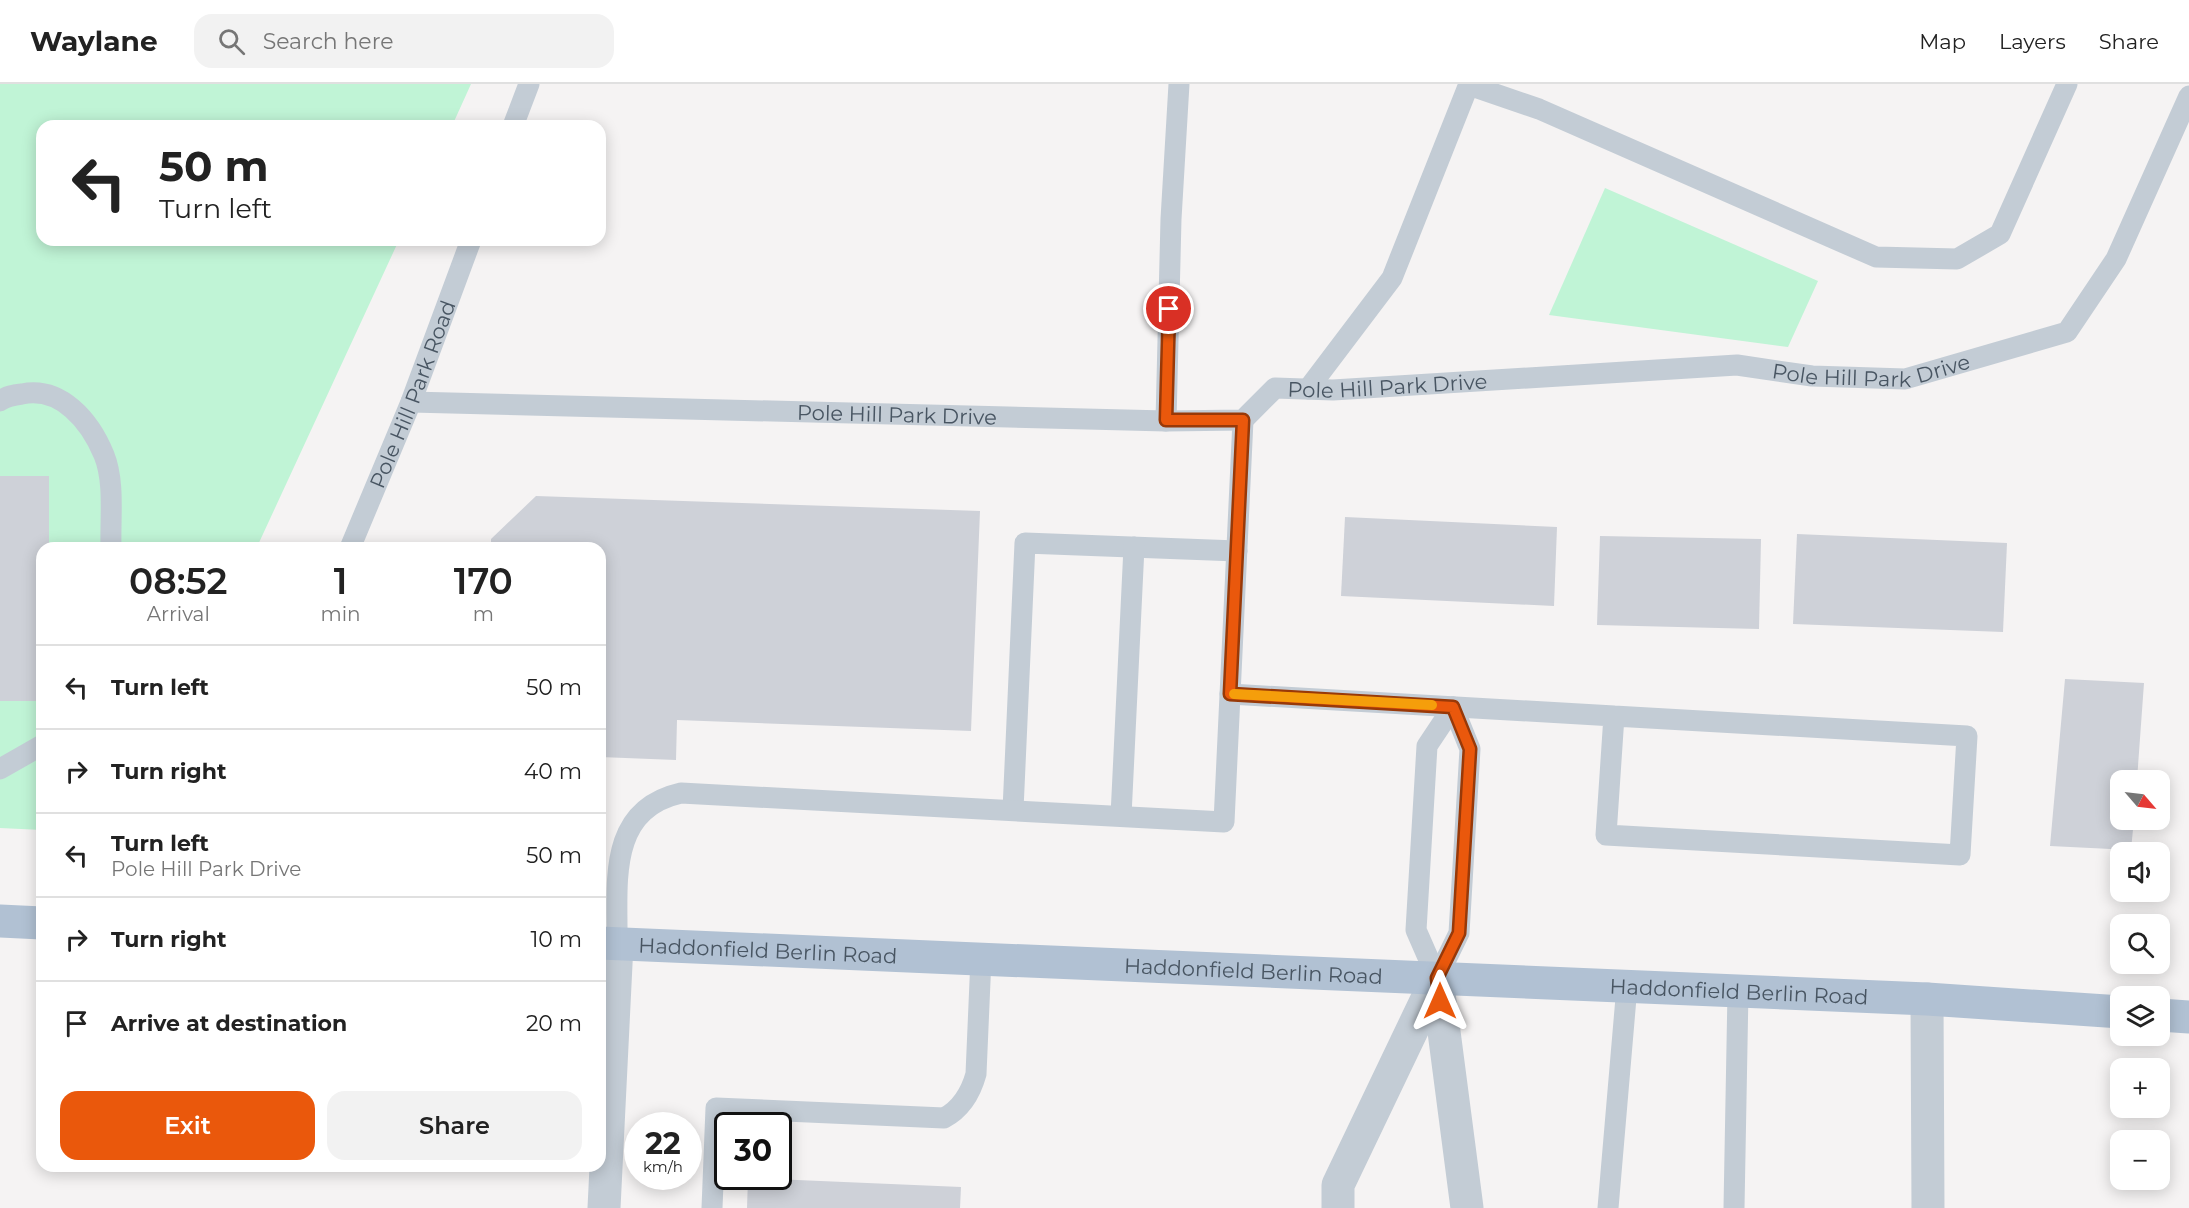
<!DOCTYPE html>
<html lang="en">
<head>
<meta charset="utf-8">
<style>
	:root { --surface:#fff; --page:#f2f2f2; --text:#222; --muted:#767676; --line:#e0e0e0; --accent:#ea580c }
	body { margin:0; font-family:Montserrat,sans-serif; background:var(--page); color:var(--text); height:100vh; display:flex; flex-direction:column; font-size:22px; white-space:nowrap }
	* { box-sizing:border-box; margin:0 }
	p { font-size:20px; color:var(--muted) }
	.icon { flex:none; width:33px; height:33px; fill:none; stroke:currentColor; stroke-width:2; stroke-linecap:round; stroke-linejoin:round }
	.map { position:relative; flex:1; overflow:hidden }
	.panel { position:absolute; left:36px; top:458px; width:570px; height:630px; display:flex; flex-direction:column; background:var(--surface); border-radius:18px; box-shadow:0 3px 15px #0003 }
	.panel>* { flex:none }
	.guide { position:absolute; left:36px; top:36px; width:570px; height:126px; border-radius:18px; box-shadow:0 3px 15px #0003; background:#fff; color:var(--text); overflow:hidden }
	.needle { width:39px; rotate:118deg }
	.buttons { position:absolute; left:2110px; top:686px; display:grid; gap:12px }
	.buttons a { display:grid; place-items:center; width:60px; height:60px; border-radius:12px; background:var(--surface); box-shadow:0 3px 15px #0003; font-size:30px }
	.speed { position:absolute; left:624px; top:1028px; display:flex; gap:12px; font-size:30px; font-weight:700; text-align:center }
	.speed>* { display:grid; place-content:center; width:78px; height:78px; border-radius:50%; background:var(--surface); box-shadow:0 3px 15px #0003; line-height:1 }
	.speed small { font-size:15px; font-weight:400 }
	.speed .limit { border:3px solid #111; border-radius:9px; background:#fff; color:#111 }
	.pin { position:absolute; display:grid; place-items:center; width:51px; height:51px; color:#fff; margin:-26px; border:3px solid #fff; border-radius:50%; box-shadow:0 2px 6px #0007 }
	.me { position:absolute; width:66px; margin:-33px; rotate:0deg; stroke-linejoin:round; filter:drop-shadow(0 0 4px #0008) }
	.turn { display:flex; align-items:center; gap:21px; height:126px; padding:0 24px; font-size:27px }
	.turn .icon { width:78px; height:78px; stroke-width:2.5 }
	.turn b { display:block; font-size:42px; line-height:51px }
	.eta { display:flex; justify-content:space-evenly; align-items:center; height:102px; text-align:center }
	.eta b { font-size:36px; font-weight:600; line-height:42px }
	.action { display:flex; gap:12px; margin-top:auto; padding:12px 24px }
	.action a { flex:1; height:69px; border-radius:18px; background:var(--accent); color:#fff; font-size:24px; font-weight:600; line-height:69px; text-align:center }
	.action a+a { background:var(--page); color:var(--text) }
	ul { padding:0; list-style:none }
	li { display:flex; align-items:center; gap:18px; height:84px; padding:0 24px; border-top:2px solid var(--line) }
	li div { flex:1 }
	li b { display:block; font-size:22px }
	li em { font-style:normal }
	header { display:flex; align-items:center; gap:36px; box-sizing:border-box; height:84px; padding:0 30px; background:var(--surface); border-bottom:2px solid var(--line) }
	header strong { font-size:28px }
	nav { display:flex; gap:33px; margin-inline-start:auto; font-size:21px }
	.search { width:420px; height:54px; background:var(--page); display:flex; align-items:center; gap:15px; box-sizing:border-box; padding:0 21px; border-radius:18px; color:var(--muted); font-size:22px }
	.map>svg:first-child { display:block }
</style>
</head>
<body>
<header>
<strong>Waylane</strong>
<div class="search"><svg class="icon" aria-label="search" viewBox="0 0 24 24"><circle cx="10" cy="10" r="6"/><path d="M15 15l6 6"/></svg>Search here</div>
<nav><a>Map</a><a>Layers</a><a>Share</a></nav>
</header>
<div class="map">
<svg width="2189" height="1124" viewBox="0 0 2189 1124">
	<rect width="100%" height="100%" fill="#f5f3f3"/>
	<!-- green -->
	<g fill="#c0f4d6">
		<path d="M 0,0 L 471,0 L 452,42 L 42,42 L 42,156 L 399,156 L 257,463 L 42,464 L 42,746 L 0,744 Z"/>
		<path d="M 1605,104 L 1818,197 L 1788,263 L 1549,231 Z"/>
	</g>
	<!-- building -->
	<g fill="#ced1d8">
		<path d="M 0,392 L 49,392 L 49,464 L 42,464 L 42,617 L 0,617 Z"/>
		<path d="M 536,412 L 980,427 L 971,647 L 677,636 L 676,676 L 600,673 L 600,464 L 491,464 L 491,455 Z"/>
		<path d="M 1345,433 L 1557,443 L 1554,522 L 1341,512 Z"/>
		<path d="M 1797,450 L 2007,459 L 2003,548 L 1793,540 Z"/>
		<path d="M 1600,452 L 1761,455 L 1759,545 L 1597,541 Z"/>
		<path d="M 2065,595 L 2144,599 L 2137,696 L 2121,696 L 2121,735 L 2134,735 L 2131,766 L 2050,762 Z"/>
		<path d="M 748,1094 L 961,1103 L 960,1124 L 747,1124 Z"/>
	</g>
	<g fill="none" stroke-linecap="round" stroke-linejoin="round">
		<!-- lane -->
		<g stroke="#c3ccd5" stroke-width="21">
			<path d="M 1469,1 L 1539,25 L 1876,173 L 1957,175 L 2000,150 L 2067,0"/>
			<path d="M 513,42 L 529,0"/>
			<path d="M 1308,305 L 1392,194 L 1469,0"/>
			<path d="M 0,317 C 6,312 14,311 22,310 C 61,302 90,337 104,371 C 115,398 110,434 111,464"/>
			<path id="s1" d="M 411,318 L 1166,337 L 1243,336 L 1275,304 L 1333,306 L 1737,281 L 1812,292 L 1905,295 L 2067,248 L 2116,175 L 2189,12"/>
			<path d="M 1166,337 L 1171,135 L 1179,0"/>
			<path id="s2" d="M 350,464 L 411,318 L 471,156"/>
			<path d="M 1230,610 L 1614,632 L 1606,751 L 1960,771 L 1967,652 L 1614,632"/>
			<path d="M 0,685 L 42,661"/>
			<path d="M 1013,726 L 1025,459 L 1237,467"/>
			<path d="M 1121,732 L 1134,463"/>
			<path d="M 617,860 C 618,800 606,726 681,709 L 1224,738 L 1243,336"/>
			<path d="M 1437,894 L 1416,846 L 1427,662 L 1453,623"/>
			<path d="M 1437,894 L 1459,849 L 1470,665 L 1453,623"/>
			<path d="M 712,1124 L 716,1024 L 944,1034 C 961,1025 971,1008 976,990 L 981,874"/>
			<path d="M 1608,1124 L 1627,902"/>
			<path d="M 1734,1124 L 1738,907"/>
		</g>
		<!-- street -->
		<g stroke="#c3ccd5" stroke-width="33">
			<path d="M 1437,894 L 1467,1124"/>
			<path d="M 1927,915 L 1928,1124"/>
			<path d="M 604,1124 L 617,860"/>
			<path d="M 1338,1124 L 1338,1101 L 1437,894"/>
		</g>
		<!-- primary -->
		<g stroke="#b1c1d3" stroke-width="33">
			<path d="M 0,837 L 42,839"/>
			<path id="s3" d="M 600,859 L 1927,915 L 2121,928"/>
			<path d="M 2160,931 L 2189,933"/>
		</g>
	</g>
	<g fill="none" stroke-linecap="round" stroke-linejoin="round">
		<!-- route casing -->
		<g stroke="#983908" stroke-width="15">
			<path id="route" d="M 1169,225 L 1166,336 L 1243,336 L 1230,610 L 1453,623 L 1470,665 L 1459,849 L 1437,894 L 1440,917"/>
		</g>
		<!-- route -->
		<use href="#route" stroke="#ea580c" stroke-width="10"/>
		<!-- slow -->
		<path stroke="#f59e0b" stroke-width="10" d="M 1234,610 L 1432,621"/>
	</g>
	<g text-anchor="middle" dominant-baseline="central" stroke-width="4.5" stroke-linejoin="round" paint-order="stroke">
		<!-- street labels -->
		<g font-size="21" fill="#485562" stroke="#fff">
			<text stroke="none"><textPath href="#s1" startOffset="1476">Pole Hill Park Drive</textPath></text>
			<text stroke="none"><textPath href="#s1" startOffset="990">Pole Hill Park Drive</textPath></text>
			<text stroke="none"><textPath href="#s2" startOffset="166">Pole Hill Park Road</textPath></text>
			<text stroke="none"><textPath href="#s1" startOffset="486">Pole Hill Park Drive</textPath></text>
			<text stroke="none"><textPath href="#s3" startOffset="168">Haddonfield Berlin Road</textPath></text>
			<text stroke="none"><textPath href="#s3" startOffset="654">Haddonfield Berlin Road</textPath></text>
			<text stroke="none"><textPath href="#s3" startOffset="1140">Haddonfield Berlin Road</textPath></text>
		</g>
	</g>
</svg>
<div class="buttons">
<a><svg class="needle" viewBox="-14 -14 28 28"><path d="M0-13l5 13h-10z" fill="#e53935"/><path d="M0 13l5-13h-10z" fill="#767676"/></svg></a>
<a><svg class="icon" aria-label="sound" viewBox="0 0 24 24"><path d="M4 9h4l5-4v14l-5-4H4zM17 9q2 3 0 6"/></svg></a>
<a><svg class="icon" aria-label="search" viewBox="0 0 24 24"><circle cx="10" cy="10" r="6"/><path d="M15 15l6 6"/></svg></a>
<a><svg class="icon" aria-label="layers" viewBox="0 0 24 24"><path d="M12 4l9 5-9 5-9-5zM3 14l9 5 9-5"/></svg></a>
<a>+</a>
<a>−</a>
</div>
<div class="speed"><div>22<small>km/h</small></div><div class="limit">30</div></div>
<div class="pin" style="left:1169px;top:225px;background:#d93025"><svg class="icon" aria-label="arrive" viewBox="0 0 24 24"><path d="M6 21V4h12l-3 4 3 4H6"/></svg></div>
<svg class="me" style="left:1440px;top:917px" viewBox="-20 -20 40 40"><path d="M0-17L14 15 0 8-14 15z" fill="#ea580c" stroke="#fff" stroke-width="4"/></svg>
<div class="guide">
<div class="turn"><svg class="icon" aria-label="left" viewBox="0 0 24 24"><path d="M17 20v-9H6M10 6l-5 5 5 5"/></svg><div><b>50 m</b>Turn left</div></div>
</div>
<section class="panel">
<div class="eta">
<div><b>08:52</b><p>Arrival</p></div>
<div><b>1</b><p>min</p></div>
<div><b>170</b><p>m</p></div>
</div>
<ul>
<li><svg class="icon" aria-label="left" viewBox="0 0 24 24"><path d="M17 20v-9H6M10 6l-5 5 5 5"/></svg><div><b>Turn left</b></div><em>50 m</em></li>
<li><svg class="icon" aria-label="right" viewBox="0 0 24 24"><path d="M7 20v-9h11M14 6l5 5-5 5"/></svg><div><b>Turn right</b></div><em>40 m</em></li>
<li><svg class="icon" aria-label="left" viewBox="0 0 24 24"><path d="M17 20v-9H6M10 6l-5 5 5 5"/></svg><div><b>Turn left</b><p>Pole Hill Park Drive</p></div><em>50 m</em></li>
<li><svg class="icon" aria-label="right" viewBox="0 0 24 24"><path d="M7 20v-9h11M14 6l5 5-5 5"/></svg><div><b>Turn right</b></div><em>10 m</em></li>
<li><svg class="icon" aria-label="arrive" viewBox="0 0 24 24"><path d="M6 21V4h12l-3 4 3 4H6"/></svg><div><b>Arrive at destination</b></div><em>20 m</em></li>
</ul>
<div class="action"><a>Exit</a><a>Share</a></div>
</section>
</div>
</body>
</html>
